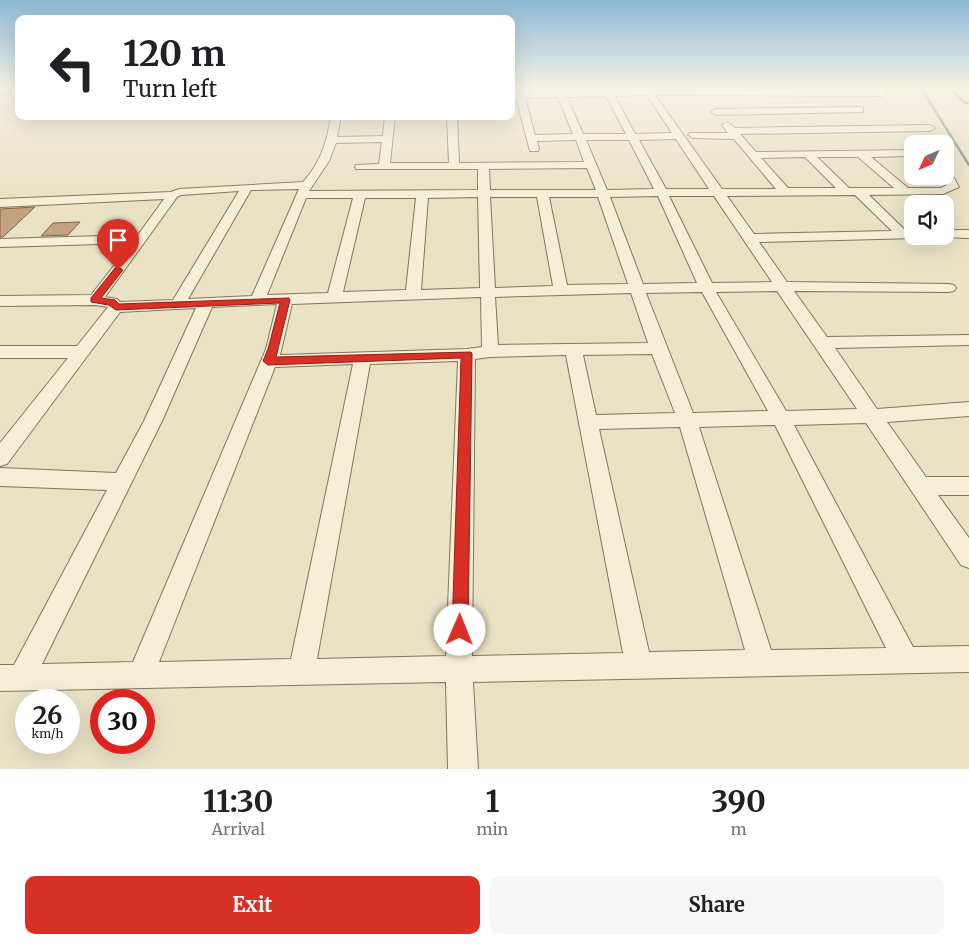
<!DOCTYPE html>
<html lang="en">
<head>
<meta charset="utf-8">
<style>
	:root { --surface:#fff; --page:#f6f6f6; --text:#202124; --muted:#757577; --accent:#d93025 }
	body { margin:0; font-family:Merriweather,serif; background:var(--page); color:var(--text); height:100vh; display:flex; flex-direction:column; font-size:19px; white-space:nowrap }
	* { box-sizing:border-box; margin:0 }
	p { font-size:16px; color:var(--muted) }
	.icon { flex:none; width:28px; height:28px; fill:none; stroke:currentColor; stroke-width:2; stroke-linecap:round; stroke-linejoin:round }
	.map { position:relative; height:769px; overflow:hidden }
	.panel { display:flex; flex-direction:column; background:var(--surface); flex:1 }
	.panel>* { flex:none }
	.guide { position:absolute; left:15px; top:15px; width:500px; height:105px; border-radius:10px; box-shadow:0 5px 20px #0002; background:#fff; color:var(--text); overflow:hidden }
	.needle { width:32px; rotate:226deg }
	.controls { position:absolute; left:904px; top:135px; display:grid; gap:10px }
	.controls a { display:grid; place-items:center; width:50px; height:50px; border-radius:10px; background:var(--surface); box-shadow:0 5px 20px #0002; font-size:25px }
	.speed { position:absolute; left:15px; top:689px; display:flex; gap:10px; font-size:25px; font-weight:700; text-align:center }
	.speed>* { display:grid; place-content:center; width:65px; height:65px; border-radius:50%; background:var(--surface); box-shadow:0 5px 20px #0002; line-height:1 }
	.speed small { font-size:12px; font-weight:400 }
	.speed .limit { border:8px solid #d22; background:#fff; color:#111 }
	.pin { position:absolute; display:grid; place-items:center; width:42px; height:42px; color:#fff; margin:-51px -21px; border-radius:50% 50% 50% 0; rotate:-45deg; box-shadow:0 0 5px #0007 }
	.pin .icon { rotate:45deg }
	.me { position:absolute; width:55px; margin:-28px; rotate:1deg; stroke-linejoin:round; filter:drop-shadow(0 0 4px #0008) }
	.turn { display:flex; align-items:center; gap:18px; height:105px; padding:0 25px; font-size:22px }
	.turn .icon { width:65px; height:65px; stroke-width:2.5 }
	.turn b { display:block; font-size:35px; line-height:42px }
	.eta { display:flex; justify-content:space-evenly; align-items:center; height:85px; text-align:center }
	.eta b { font-size:30px; font-weight:700; line-height:35px }
	.primary-button { display:flex; gap:10px; margin-top:auto; padding:10px 25px }
	.primary-button a { flex:1; height:58px; border-radius:10px; background:var(--accent); color:#fff; font-size:20px; font-weight:700; line-height:58px; text-align:center }
	.primary-button a+a { background:var(--page); color:var(--text) }
	.map>svg:first-child { display:block }
</style>
</head>
<body>
<div class="map">
<svg width="969" height="769" viewBox="0 0 969 769">
	<rect width="100%" height="100%" fill="#eae2c5"/>
	<g fill="none" stroke-linecap="round" stroke-linejoin="round">
		<!-- stream -->
		<path stroke="#6e8b86" stroke-width="2.5" d="M 921,88 L 969,165"/>
	</g>
	<!-- building -->
	<g fill="#c4a27f" stroke="#806245">
		<path d="M 35,207 L 3,237 L 0,237 L 0,209 Z"/>
		<path d="M 80,222 L 68,235 L 41,236 L 53,223 Z"/>
	</g>
	<g fill="none" stroke-linecap="round" stroke-linejoin="round">
		<!-- minor casing -->
		<g stroke="#83755d" stroke-width="2">
			<g id="minor">
				<path d="M 0,88 L 16,88 L 0,94 Z"/>
				<path d="M 642,88 L 650,88 L 652,90 L 883,90 L 887,93 L 883,96 L 655,95 L 722,189 L 776,189 L 734,139 L 693,138 L 688,135 L 690,133 L 728,133 L 722,125 L 727,122 L 735,128 L 930,125 L 935,128 L 930,131 L 740,134 L 756,152 L 912,150 L 912,156 L 871,157 L 908,188 L 941,188 L 947,185 L 940,176 L 945,176 L 945,173 L 954,178 L 959,187 L 943,194 L 869,195 L 906,231 L 912,231 L 912,236 L 918,236 L 917,238 L 759,242 L 787,282 L 949,284 L 954,285 L 956,288 L 954,291 L 949,292 L 794,291 L 827,337 L 969,335 L 969,345 L 835,348 L 877,409 L 969,402 L 969,416 L 887,422 L 926,477 L 969,477 L 969,495 L 938,495 L 969,538 L 969,568 L 961,565 L 866,423 L 794,425 L 913,647 L 969,646 L 969,672 L 473,682 L 478,769 L 448,769 L 446,682 L 0,691 L 0,665 L 14,665 L 107,490 L 0,486 L 0,468 L 116,473 L 144,421 L 196,308 L 120,312 L 7,464 L 0,466 L 0,443 L 68,358 L 0,358 L 0,346 L 77,346 L 108,307 L 95,305 L 0,306 L 0,296 L 91,295 L 132,243 L 0,247 L 0,239 L 138,235 L 164,199 L 0,207 L 0,199 L 171,192 L 179,189 L 303,182 C 321,162 327,142 331,116 L 341,116 L 337,137 L 383,136 L 385,116 L 395,116 L 390,163 L 449,163 L 447,116 L 457,116 L 459,163 L 584,162 L 576,140 L 537,141 L 539,149 L 538,151 L 530,151 L 516,98 L 511,98 L 511,92 L 643,90 ZM 647,95 L 672,133 L 635,134 L 615,96 ZM 606,96 L 626,134 L 583,134 L 567,97 ZM 558,97 L 573,134 L 535,135 L 525,98 ZM 676,139 L 709,189 L 666,189 L 639,140 ZM 586,140 L 629,140 L 654,189 L 607,190 ZM 382,142 L 379,164 L 356,165 L 355,167 L 356,169 L 478,169 L 478,190 L 309,191 L 329,161 L 336,143 ZM 805,157 L 836,188 L 788,188 L 761,158 ZM 817,157 L 858,157 L 894,188 L 849,188 ZM 587,168 L 596,190 L 490,190 L 489,169 ZM 299,189 L 252,296 L 188,299 L 251,190 ZM 239,191 L 173,300 L 120,302 L 117,299 L 105,297 L 177,197 L 181,195 ZM 855,195 L 892,231 L 754,234 L 727,196 ZM 658,196 L 697,283 L 643,284 L 610,197 ZM 669,196 L 714,196 L 772,282 L 712,283 ZM 478,197 L 480,288 L 421,290 L 428,198 ZM 490,197 L 537,197 L 553,286 L 495,288 ZM 549,197 L 598,197 L 628,284 L 567,285 ZM 306,198 L 353,198 L 328,293 L 267,295 ZM 365,198 L 416,198 L 406,290 L 343,292 ZM 777,291 L 857,409 L 786,411 L 716,292 ZM 702,292 L 768,411 L 693,413 L 646,293 ZM 631,293 L 648,343 L 498,345 L 495,297 ZM 481,297 L 482,347 L 467,349 L 280,355 L 292,304 ZM 277,304 L 266,349 L 133,662 L 42,664 L 162,421 L 212,307 ZM 652,354 L 675,413 L 596,415 L 583,355 ZM 566,355 L 623,653 L 472,656 L 475,359 L 490,357 ZM 458,361 L 446,656 L 317,659 L 370,364 ZM 353,364 L 291,659 L 159,662 L 275,367 ZM 775,425 L 886,648 L 771,650 L 699,427 ZM 680,427 L 745,650 L 649,652 L 599,429 Z"/>
				<path d="M 860,107 L 863,108 L 863,112 L 716,115 L 711,112 L 716,109 Z"/>
				<path d="M 945,230 L 969,230 L 969,238 L 940,237 L 945,236 Z"/>
			</g>
		</g>
		<!-- major casing -->
		<g stroke="#514331" stroke-width="3">
			<path id="major" d="M 950,88 L 961,88 L 969,94 L 969,103 L 965,102 Z"/>
		</g>
		<!-- minor -->
		<use href="#minor" fill="#f5efd8" fill-rule="evenodd"/>
		<!-- major -->
		<use href="#major" fill="#e9d9a0" fill-rule="evenodd"/>
	</g>
	<!-- sky -->
	<linearGradient id="sky" x2="0" y2="1"><stop stop-color="#8db8d5"/><stop offset="0.45" stop-color="#f6f2e5"/><stop offset="1" stop-color="#f6f2e5" stop-opacity="0"/></linearGradient>
	<rect width="969" height="195" fill="url(#sky)"/>
	<!-- route -->
	<path fill="#d93025" stroke="#8d1f18" d="M 118,267 L 123,270 L 101,298 L 115,300 L 119,304 L 289,298 L 290,300 L 276,357 L 471,352 L 472,354 L 468,630 L 466,635 L 460,638 L 454,635 L 452,630 L 461,358 L 268,365 L 263,361 L 268,349 L 280,303 L 116,310 L 109,305 L 91,302 L 91,298 L 115,268 Z"/>
</svg>
<div class="controls">
<a><svg class="needle" viewBox="-14 -14 28 28"><path d="M0-13l5 13h-10z" fill="#e53935"/><path d="M0 13l5-13h-10z" fill="#757577"/></svg></a>
<a><svg class="icon" aria-label="sound" viewBox="0 0 24 24"><path d="M4 9h4l5-4v14l-5-4H4zM17 9q2 3 0 6"/></svg></a>
</div>
<div class="speed"><div>26<small>km/h</small></div><div class="limit">30</div></div>
<div class="pin" style="left:118px;top:270px;background:#d93025"><svg class="icon" aria-label="arrive" viewBox="0 0 24 24"><path d="M6 21V4h12l-3 4 3 4H6"/></svg></div>
<svg class="me" style="left:460px;top:630px" viewBox="-20 -20 40 40"><circle r="19" fill="#fff"/><path d="M0-13L10 11 0 6-10 11z" fill="#d93025"/></svg>
<div class="guide">
<div class="turn"><svg class="icon" aria-label="left" viewBox="0 0 24 24"><path d="M17 20v-9H6M10 6l-5 5 5 5"/></svg><div><b>120 m</b>Turn left</div></div>
</div>
</div>
<section class="panel">
<div class="eta">
<div><b>11:30</b><p>Arrival</p></div>
<div><b>1</b><p>min</p></div>
<div><b>390</b><p>m</p></div>
</div>
<div class="primary-button"><a>Exit</a><a>Share</a></div>
</section>
</body>
</html>
